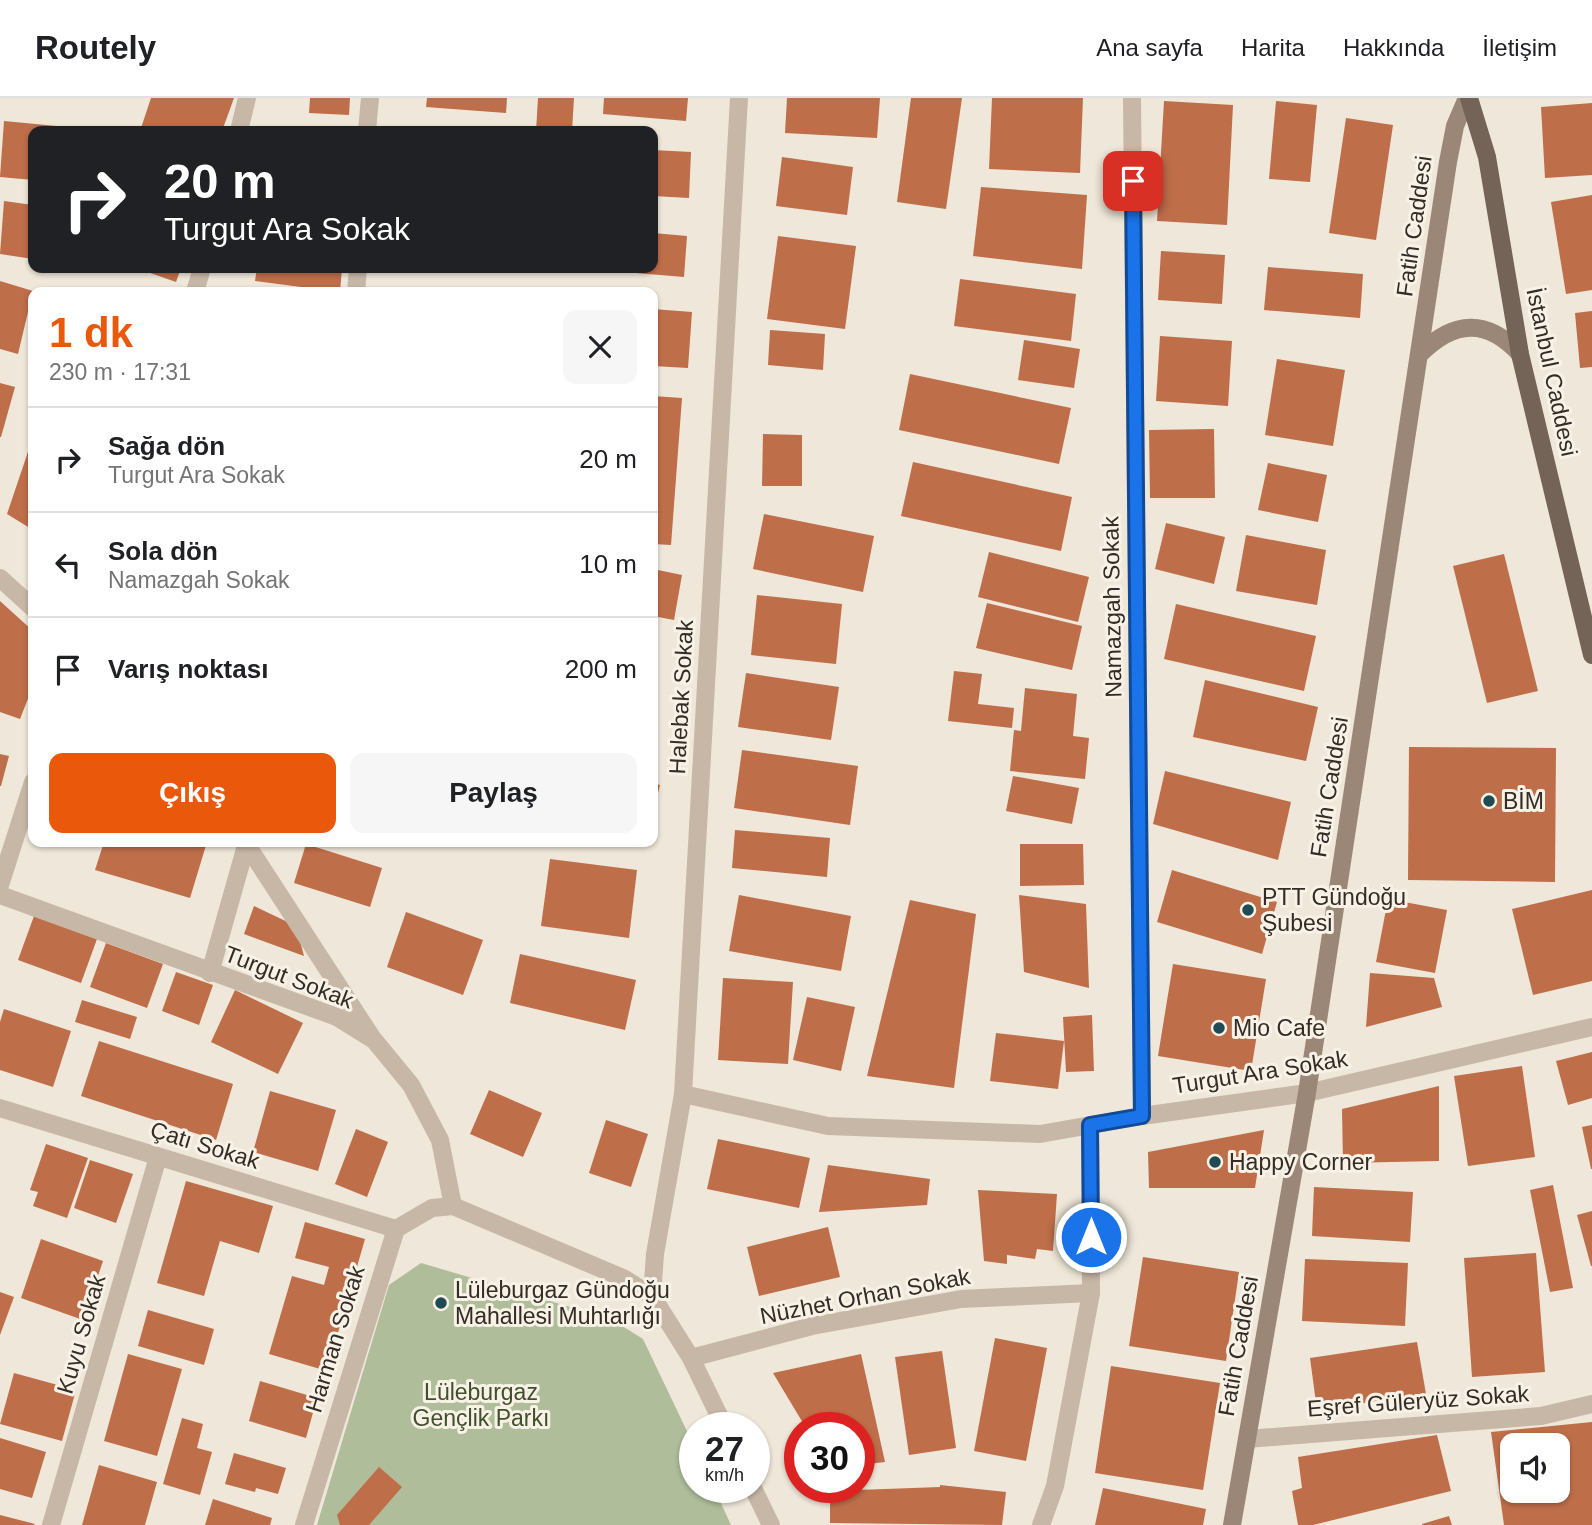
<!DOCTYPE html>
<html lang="tr">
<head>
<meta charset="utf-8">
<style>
	:root { --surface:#fff; --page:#f6f6f6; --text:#202124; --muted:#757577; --line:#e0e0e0; --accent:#ea580c }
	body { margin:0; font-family:Arial,sans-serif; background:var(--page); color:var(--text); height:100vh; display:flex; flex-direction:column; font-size:26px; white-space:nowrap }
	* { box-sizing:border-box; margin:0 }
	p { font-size:23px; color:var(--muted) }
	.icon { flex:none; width:38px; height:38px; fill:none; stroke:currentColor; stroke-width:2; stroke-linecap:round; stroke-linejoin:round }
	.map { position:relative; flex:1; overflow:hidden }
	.drawer { position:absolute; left:28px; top:189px; width:630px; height:560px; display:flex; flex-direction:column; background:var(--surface); border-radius:14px; box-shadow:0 2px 5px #0004 }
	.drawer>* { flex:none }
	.guide { position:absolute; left:28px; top:28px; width:630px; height:147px; border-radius:14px; box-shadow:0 2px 5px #0004; background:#202124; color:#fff; overflow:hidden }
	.tools { position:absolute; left:1500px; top:1335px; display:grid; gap:14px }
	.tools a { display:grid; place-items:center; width:70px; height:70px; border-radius:14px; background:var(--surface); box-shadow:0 2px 5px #0004; font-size:35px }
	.speed { position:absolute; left:679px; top:1314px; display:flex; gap:14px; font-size:35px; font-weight:700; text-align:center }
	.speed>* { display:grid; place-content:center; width:91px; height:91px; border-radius:50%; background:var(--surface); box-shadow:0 2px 5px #0004; line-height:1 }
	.speed small { font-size:18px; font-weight:400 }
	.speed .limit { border:10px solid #d22; background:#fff; color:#111 }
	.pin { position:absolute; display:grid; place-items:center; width:60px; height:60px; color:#fff; margin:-30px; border-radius:14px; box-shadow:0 4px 10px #0006 }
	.me { position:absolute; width:77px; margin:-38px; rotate:0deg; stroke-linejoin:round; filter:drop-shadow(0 0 5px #0008) }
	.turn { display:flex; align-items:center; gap:24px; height:147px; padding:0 21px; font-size:32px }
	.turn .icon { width:91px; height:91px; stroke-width:2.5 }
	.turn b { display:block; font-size:49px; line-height:60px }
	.round { display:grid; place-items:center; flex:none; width:74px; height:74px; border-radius:14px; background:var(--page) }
	.head { display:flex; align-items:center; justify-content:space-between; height:119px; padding:0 21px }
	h1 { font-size:42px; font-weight:600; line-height:52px; color:var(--accent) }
	.action { display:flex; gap:14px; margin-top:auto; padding:14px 21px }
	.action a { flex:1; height:80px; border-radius:14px; background:var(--accent); color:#fff; font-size:28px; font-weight:600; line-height:80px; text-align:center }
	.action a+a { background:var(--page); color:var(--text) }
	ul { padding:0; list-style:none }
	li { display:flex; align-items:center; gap:21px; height:105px; padding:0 21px; border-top:2px solid var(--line) }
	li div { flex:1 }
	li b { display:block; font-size:26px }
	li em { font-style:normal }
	header { display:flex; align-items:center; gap:42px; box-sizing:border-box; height:98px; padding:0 35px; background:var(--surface); border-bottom:2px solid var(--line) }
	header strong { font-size:33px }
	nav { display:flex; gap:38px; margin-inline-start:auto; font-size:24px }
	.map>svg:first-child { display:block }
</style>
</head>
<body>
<header>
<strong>Routely</strong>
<nav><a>Ana sayfa</a><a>Harita</a><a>Hakkında</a><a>İletişim</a></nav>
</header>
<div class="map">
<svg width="1592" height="1427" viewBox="0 0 1592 1427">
	<rect width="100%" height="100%" fill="#efe7d9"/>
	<!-- green -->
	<path fill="#afbd9b" d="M 421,1165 L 611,1221 L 643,1241 L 695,1350 L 695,1390 L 714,1390 L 731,1427 L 317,1427 L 389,1187 Z"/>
	<!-- building -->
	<g fill="#be6e49" fill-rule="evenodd">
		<path d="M 151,0 L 234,0 L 222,33 L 140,33 Z"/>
		<path d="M 310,0 L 350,0 L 349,17 L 309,15 Z"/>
		<path d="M 427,0 L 507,0 L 506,15 L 426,9 Z"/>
		<path d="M 538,0 L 574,0 L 572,33 L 536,33 Z"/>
		<path d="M 604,0 L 688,0 L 686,23 L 603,16 Z"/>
		<path d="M 787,0 L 880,0 L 877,40 L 785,35 Z"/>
		<path d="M 911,0 L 962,0 L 946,111 L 897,104 Z"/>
		<path d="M 992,0 L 1083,0 L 1080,75 L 989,71 Z"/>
		<path d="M 1164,3 L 1233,7 L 1227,127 L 1157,123 Z"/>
		<path d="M 1276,3 L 1317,7 L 1310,84 L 1269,81 Z"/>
		<path d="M 1592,5 L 1592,77 L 1545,80 L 1541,9 Z"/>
		<path d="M 1346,20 L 1393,27 L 1376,142 L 1329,135 Z"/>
		<path d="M 4,23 L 67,29 L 67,33 L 33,33 L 33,82 L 0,79 Z"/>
		<path d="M 653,52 L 691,54 L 689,100 L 653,98 Z"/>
		<path d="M 782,59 L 853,69 L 847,117 L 776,108 Z"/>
		<path d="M 981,89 L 1087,97 L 1082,171 L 973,158 Z"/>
		<path d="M 1592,97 L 1592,192 L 1566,196 L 1551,104 Z"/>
		<path d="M 4,103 L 33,107 L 33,161 L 0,156 Z"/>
		<path d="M 653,135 L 687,138 L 684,179 L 612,173 L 612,170 L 653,170 Z"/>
		<path d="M 778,138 L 856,148 L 845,231 L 767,221 Z"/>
		<path d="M 1161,153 L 1225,157 L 1222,206 L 1158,202 Z"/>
		<path d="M 1268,169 L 1363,176 L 1360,220 L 1264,212 Z"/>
		<path d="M 136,170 L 181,170 L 176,184 Z"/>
		<path d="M 257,170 L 342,170 L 340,194 L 255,183 Z"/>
		<path d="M 960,181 L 1076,196 L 1071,243 L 954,228 Z"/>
		<path d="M 0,183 L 33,193 L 18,256 L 0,251 Z"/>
		<path d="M 653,211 L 692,214 L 688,270 L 653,268 Z"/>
		<path d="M 1592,213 L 1592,269 L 1580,270 L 1575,215 Z"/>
		<path d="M 770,232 L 825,236 L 823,272 L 768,267 Z"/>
		<path d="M 1160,238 L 1232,243 L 1228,308 L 1156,303 Z"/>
		<path d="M 1024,242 L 1080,251 L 1074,290 L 1018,282 Z"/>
		<path d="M 1277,261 L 1345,272 L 1333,348 L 1265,337 Z"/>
		<path d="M 910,276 L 1071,310 L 1059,366 L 899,332 Z"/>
		<path d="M 0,285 L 15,289 L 1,339 L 0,339 Z"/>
		<path d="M 653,298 L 682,300 L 671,447 L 653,446 Z"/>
		<path d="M 1214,331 L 1215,400 L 1150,400 L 1149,332 Z"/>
		<path d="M 763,336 L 802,337 L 802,388 L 762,388 Z"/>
		<path d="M 33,339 L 33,432 L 7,416 Z"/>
		<path d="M 913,364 L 1072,399 L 1061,453 L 901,418 Z"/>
		<path d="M 1268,365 L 1327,377 L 1318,424 L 1258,412 Z"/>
		<path d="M 764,416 L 874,438 L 863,494 L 753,471 Z"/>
		<path d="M 1166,425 L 1225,439 L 1214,486 L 1155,471 Z"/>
		<path d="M 1246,437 L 1326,452 L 1317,507 L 1236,493 Z"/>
		<path d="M 989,454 L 1089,479 L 1078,524 L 978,499 Z"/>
		<path d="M 1504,456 L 1538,593 L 1487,605 L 1453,468 Z"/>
		<path d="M 653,471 L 682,477 L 674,522 L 653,518 Z"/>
		<path d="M 757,497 L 842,506 L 836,566 L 751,557 Z"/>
		<path d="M 0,503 L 33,533 L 33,588 L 20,621 L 0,614 Z"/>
		<path d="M 987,505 L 1082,528 L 1072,572 L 976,550 Z"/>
		<path d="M 1176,506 L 1316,538 L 1304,593 L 1164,561 Z"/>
		<path d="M 954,573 L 982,576 L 978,606 L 1014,610 L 1012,630 L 948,623 Z"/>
		<path d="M 746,575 L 839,589 L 831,642 L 738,629 Z"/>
		<path d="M 1205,582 L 1318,609 L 1306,663 L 1193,639 Z"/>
		<path d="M 1025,590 L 1077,596 L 1073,638 L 1089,640 L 1085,681 L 1010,673 L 1014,632 L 1021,633 Z"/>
		<path d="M 1409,649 L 1556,650 L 1555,784 L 1408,782 Z"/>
		<path d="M 742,652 L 858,668 L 850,727 L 734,710 Z"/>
		<path d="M 0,656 L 9,658 L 1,688 L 0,688 Z"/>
		<path d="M 1165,673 L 1291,704 L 1278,762 L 1153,726 Z"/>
		<path d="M 1013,678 L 1079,690 L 1072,726 L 1006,713 Z"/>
		<path d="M 653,685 L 660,687 L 654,712 L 653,712 Z"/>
		<path d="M 735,732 L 830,740 L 827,779 L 732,770 Z"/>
		<path d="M 104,744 L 207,744 L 190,800 L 95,772 Z"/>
		<path d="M 306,746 L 382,770 L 370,809 L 294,785 Z"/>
		<path d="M 1020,746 L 1083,746 L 1084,787 L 1020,788 Z"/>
		<path d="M 550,761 L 637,772 L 629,840 L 541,828 Z"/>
		<path d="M 1172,772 L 1277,804 L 1262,856 L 1157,824 Z"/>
		<path d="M 1592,792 L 1592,883 L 1533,897 L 1512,811 Z"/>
		<path d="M 739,797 L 851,818 L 841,873 L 729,853 Z"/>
		<path d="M 1019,797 L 1086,806 L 1089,890 L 1024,874 Z"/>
		<path d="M 1388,801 L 1447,812 L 1435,875 L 1376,864 Z"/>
		<path d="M 910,802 L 976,816 L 954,990 L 867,978 Z"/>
		<path d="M 254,808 L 296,828 L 304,858 L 244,836 Z"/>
		<path d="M 406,814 L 483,842 L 463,897 L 387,869 Z"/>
		<path d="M 34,818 L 97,841 L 81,885 L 18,862 Z"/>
		<path d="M 106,845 L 163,866 L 147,910 L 90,889 Z"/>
		<path d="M 520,856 L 636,882 L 625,932 L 510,905 Z"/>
		<path d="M 1173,866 L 1266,881 L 1251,973 L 1158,958 Z"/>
		<path d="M 176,874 L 213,887 L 199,927 L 162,913 Z"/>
		<path d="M 1370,875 L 1434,880 L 1442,909 L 1366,929 Z"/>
		<path d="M 723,880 L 793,884 L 788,966 L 718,962 Z"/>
		<path d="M 235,892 L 303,925 L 278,976 L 211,944 Z"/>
		<path d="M 807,899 L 855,909 L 841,973 L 793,962 Z"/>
		<path d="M 82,902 L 137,919 L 130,941 L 75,924 Z"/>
		<path d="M 4,911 L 71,933 L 53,989 L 0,972 L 0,924 Z"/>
		<path d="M 1092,917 L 1094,973 L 1066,974 L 1063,919 Z"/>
		<path d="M 996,935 L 1064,943 L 1058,991 L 990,983 Z"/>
		<path d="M 99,943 L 233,986 L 216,1042 L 81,998 Z"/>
		<path d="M 1592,954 L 1592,1000 L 1568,1007 L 1556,963 Z"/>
		<path d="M 1522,968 L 1535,1059 L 1468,1068 L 1454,978 Z"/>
		<path d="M 1439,988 L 1439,1063 L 1343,1065 L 1342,1011 Z"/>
		<path d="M 489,992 L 542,1015 L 523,1059 L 470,1036 Z"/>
		<path d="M 270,993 L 336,1012 L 318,1073 L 253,1054 Z"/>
		<path d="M 606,1022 L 648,1036 L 631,1089 L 589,1075 Z"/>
		<path d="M 1592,1027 L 1592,1071 L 1591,1071 L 1582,1029 Z"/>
		<path d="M 356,1031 L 388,1044 L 367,1099 L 335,1086 Z"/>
		<path d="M 1264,1032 L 1255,1090 L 1149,1090 L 1148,1054 Z"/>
		<path d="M 718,1041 L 810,1060 L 799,1110 L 707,1091 Z"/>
		<path d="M 46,1046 L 88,1060 L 67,1120 L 33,1108 L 38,1094 L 30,1092 Z"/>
		<path d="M 90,1062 L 133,1076 L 116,1125 L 74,1110 Z"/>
		<path d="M 828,1067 L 930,1081 L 927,1107 L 819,1114 Z"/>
		<path d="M 186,1083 L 273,1108 L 259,1155 L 220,1143 L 204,1198 L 157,1185 Z"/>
		<path d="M 1553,1087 L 1573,1190 L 1550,1194 L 1530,1092 Z"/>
		<path d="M 1314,1089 L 1413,1094 L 1410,1144 L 1312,1138 Z"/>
		<path d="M 978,1092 L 1057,1096 L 1053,1153 L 1037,1151 L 1035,1161 L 1007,1157 L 1007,1166 L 984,1163 Z"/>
		<path d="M 1592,1113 L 1592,1168 L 1591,1168 L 1577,1117 Z"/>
		<path d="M 305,1124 L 365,1141 L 327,1273 L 269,1256 L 292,1178 L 324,1187 L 329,1169 L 295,1160 Z"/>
		<path d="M 828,1129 L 840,1179 L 759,1198 L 747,1149 Z"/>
		<path d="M 41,1141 L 103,1163 L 83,1222 L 21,1200 Z"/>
		<path d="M 1536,1155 L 1545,1274 L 1472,1279 L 1464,1160 Z"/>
		<path d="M 1143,1159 L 1239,1174 L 1226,1263 L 1129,1248 Z"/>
		<path d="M 1305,1161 L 1408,1165 L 1405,1228 L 1302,1223 Z"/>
		<path d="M 0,1194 L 14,1199 L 0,1237 Z"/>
		<path d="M 148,1212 L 214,1231 L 204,1267 L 138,1248 Z"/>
		<path d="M 995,1240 L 1047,1250 L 1026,1363 L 974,1353 Z"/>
		<path d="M 1417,1244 L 1426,1296 L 1317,1312 L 1310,1260 Z"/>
		<path d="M 942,1253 L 956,1350 L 909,1357 L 895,1259 Z"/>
		<path d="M 128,1256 L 182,1271 L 157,1358 L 104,1343 Z"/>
		<path d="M 861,1256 L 885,1364 L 859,1367 L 859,1330 L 806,1330 L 773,1275 Z"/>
		<path d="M 1111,1268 L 1220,1285 L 1203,1392 L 1095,1375 Z"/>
		<path d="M 14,1275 L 76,1292 L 62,1343 L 0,1326 Z"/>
		<path d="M 260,1283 L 317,1300 L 306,1340 L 249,1323 Z"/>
		<path d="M 182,1320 L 203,1326 L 197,1350 L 212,1354 L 200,1397 L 163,1386 Z"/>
		<path d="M 1592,1324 L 1592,1427 L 1504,1427 L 1491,1334 ZM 1512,1348 L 1558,1348 L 1558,1393 L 1512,1393 Z"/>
		<path d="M 1437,1337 L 1451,1393 L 1313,1427 L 1298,1427 L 1292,1393 L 1302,1390 L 1298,1359 Z"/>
		<path d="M 0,1340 L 46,1354 L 32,1400 L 0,1391 Z"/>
		<path d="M 234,1355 L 286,1370 L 278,1396 L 256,1390 L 255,1394 L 225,1386 Z"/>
		<path d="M 99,1367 L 157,1384 L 145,1427 L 82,1427 Z"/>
		<path d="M 379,1369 L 402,1389 L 369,1427 L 340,1427 L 337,1417 Z"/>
		<path d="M 940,1387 L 1006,1394 L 1002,1427 L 830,1425 L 830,1393 L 940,1389 Z"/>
		<path d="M 1103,1390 L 1206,1411 L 1203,1427 L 1095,1427 Z"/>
		<path d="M 213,1401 L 272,1420 L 270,1427 L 205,1427 Z"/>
		<path d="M 0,1417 L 35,1426 L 34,1427 L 0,1427 Z"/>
		<path d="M 1449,1418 L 1452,1427 L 1422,1427 L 1422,1426 Z"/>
	</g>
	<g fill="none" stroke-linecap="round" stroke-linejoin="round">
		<!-- street -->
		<g stroke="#c7b7a6" stroke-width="18">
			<path d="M 1132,0 L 1142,1018"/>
			<path d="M 239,33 L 247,0"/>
			<path d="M 367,33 L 370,0"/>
			<path d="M 195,194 L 202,170"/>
			<path d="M 356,194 L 358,170"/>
			<path d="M 0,480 L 33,510"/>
			<path d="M 245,744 L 371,938"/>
			<path d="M 0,787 L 33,684"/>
			<path d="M 0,797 L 337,919 L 374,942 L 411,987 L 440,1042 L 453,1108"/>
			<path d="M 210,875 L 247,744"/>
			<path d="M 683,996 L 828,1028 L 1040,1036 L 1142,1018 L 1307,995 L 1592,929"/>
			<path d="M 0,1010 L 396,1131"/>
			<path d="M 652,1198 L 655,1156 L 683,996 L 739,0"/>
			<path d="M 691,1260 L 812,1228 L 961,1201 L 1091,1195"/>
			<path d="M 1247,1341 L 1541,1318 L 1592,1306"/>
			<path d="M 753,1390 L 771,1427"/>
			<path d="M 51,1427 L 158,1059"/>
			<path d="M 304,1427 L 396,1131 L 432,1110 L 453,1108 L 623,1180 L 652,1198 L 691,1260 L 725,1330"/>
			<path d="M 1041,1427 L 1055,1388 L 1091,1195 L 1090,1027"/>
		</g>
		<!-- secondary -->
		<g stroke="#9a8778" stroke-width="18">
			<path d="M 1420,256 C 1454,222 1487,220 1520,256"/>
			<path d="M 1232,1427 L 1307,995 L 1448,64 L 1455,28 L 1467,0"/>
		</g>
		<!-- primary -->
		<path stroke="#746458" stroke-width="18" d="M 1469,0 L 1487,59 L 1520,256 L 1592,557"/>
	</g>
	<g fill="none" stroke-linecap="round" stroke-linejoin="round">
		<!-- route casing -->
		<g stroke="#114b97" stroke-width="18">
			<path id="route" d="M 1091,1139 L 1090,1027 L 1142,1018 L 1133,83"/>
		</g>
		<!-- route -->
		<use href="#route" stroke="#1a73e8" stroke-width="12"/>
	</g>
	<!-- markers -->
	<g fill="#1f4b52" stroke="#f8f1e5" stroke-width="2.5">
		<circle cx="1489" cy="703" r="7"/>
		<circle cx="1248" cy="812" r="7"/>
		<circle cx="1219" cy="930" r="7"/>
		<circle cx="1215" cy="1064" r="7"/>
		<circle cx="441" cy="1205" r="7"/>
	</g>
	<g text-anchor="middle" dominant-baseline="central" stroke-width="6" stroke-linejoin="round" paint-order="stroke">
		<!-- street labels -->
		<g font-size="23" fill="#332c27" stroke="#f8f1e5">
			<text transform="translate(1414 128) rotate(-82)">Fatih Caddesi</text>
			<text transform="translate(1552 274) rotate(78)">İstanbul Caddesi</text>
			<text transform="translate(1112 509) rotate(-91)">Namazgah Sokak</text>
			<text transform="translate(681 599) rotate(-87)">Halebak Sokak</text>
			<text transform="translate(1329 689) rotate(-81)">Fatih Caddesi</text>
			<text transform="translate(289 879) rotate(21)">Turgut Sokak</text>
			<text transform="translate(1260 974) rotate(-9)">Turgut Ara Sokak</text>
			<text transform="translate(205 1047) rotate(17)">Çatı Sokak</text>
			<text transform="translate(865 1198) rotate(-11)">Nüzhet Orhan Sokak</text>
			<text transform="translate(81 1236) rotate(-74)">Kuyu Sokak</text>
			<text transform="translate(335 1241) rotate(-73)">Harman Sokak</text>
			<text transform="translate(1238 1248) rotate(-80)">Fatih Caddesi</text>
			<text transform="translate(1418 1303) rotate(-4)">Eşref Güleryüz Sokak</text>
		</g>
		<!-- poi labels -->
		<g font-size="23" fill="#332c27" stroke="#f8f1e5" text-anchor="start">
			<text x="1503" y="703">BİM</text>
			<text x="1262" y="799">PTT Gündoğu<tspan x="1262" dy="26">Şubesi</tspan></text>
			<text x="1233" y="930">Mio Cafe</text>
			<text x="1229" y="1064">Happy Corner</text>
			<text x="455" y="1192">Lüleburgaz Gündoğu<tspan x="455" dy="26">Mahallesi Muhtarlığı</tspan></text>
		</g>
		<!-- park labels -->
		<g font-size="23" fill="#40502c" stroke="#f8f1e5">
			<text x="481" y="1294">Lüleburgaz<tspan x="481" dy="26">Gençlik Parkı</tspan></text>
		</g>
	</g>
</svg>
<div class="tools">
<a><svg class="icon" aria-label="sound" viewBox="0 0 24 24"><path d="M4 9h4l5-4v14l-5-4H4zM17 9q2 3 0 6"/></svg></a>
</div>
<div class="speed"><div>27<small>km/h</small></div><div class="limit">30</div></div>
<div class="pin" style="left:1133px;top:83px;background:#d93025"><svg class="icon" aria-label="arrive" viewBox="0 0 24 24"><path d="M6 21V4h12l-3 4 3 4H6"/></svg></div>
<svg class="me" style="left:1091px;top:1139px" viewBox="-20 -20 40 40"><circle r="17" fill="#1a73e8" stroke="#fff" stroke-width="3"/><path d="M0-11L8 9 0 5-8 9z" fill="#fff"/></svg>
<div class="guide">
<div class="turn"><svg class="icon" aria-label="right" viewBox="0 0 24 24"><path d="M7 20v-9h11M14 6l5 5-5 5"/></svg><div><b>20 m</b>Turgut Ara Sokak</div></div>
</div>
<section class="drawer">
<div class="head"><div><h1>1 dk</h1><p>230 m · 17:31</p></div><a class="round"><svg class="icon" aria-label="close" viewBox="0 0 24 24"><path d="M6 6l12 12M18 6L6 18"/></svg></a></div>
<ul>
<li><svg class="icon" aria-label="right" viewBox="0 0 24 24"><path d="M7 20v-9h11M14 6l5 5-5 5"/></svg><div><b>Sağa dön</b><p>Turgut Ara Sokak</p></div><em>20 m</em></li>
<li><svg class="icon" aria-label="left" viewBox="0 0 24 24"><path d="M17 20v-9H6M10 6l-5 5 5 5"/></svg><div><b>Sola dön</b><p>Namazgah Sokak</p></div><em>10 m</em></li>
<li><svg class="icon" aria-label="arrive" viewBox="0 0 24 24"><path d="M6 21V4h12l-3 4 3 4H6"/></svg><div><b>Varış noktası</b></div><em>200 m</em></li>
</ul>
<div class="action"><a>Çıkış</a><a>Paylaş</a></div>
</section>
</div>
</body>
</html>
